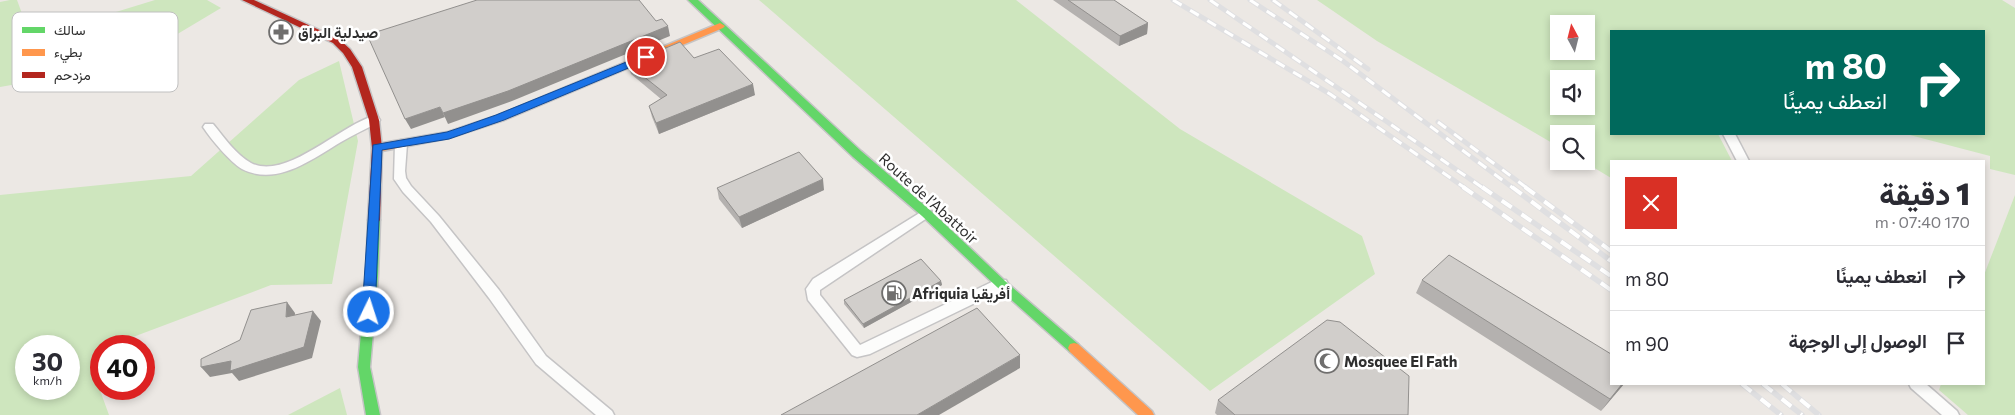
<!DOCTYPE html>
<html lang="ar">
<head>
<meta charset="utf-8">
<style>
	:root { --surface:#fff; --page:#f2f2f3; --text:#2b2b33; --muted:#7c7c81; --line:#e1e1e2 }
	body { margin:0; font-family:Commissioner,Vazirmatn,sans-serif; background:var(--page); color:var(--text); direction:rtl; height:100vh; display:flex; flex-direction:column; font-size:19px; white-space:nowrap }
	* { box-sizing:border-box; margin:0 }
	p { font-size:16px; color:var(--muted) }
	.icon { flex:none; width:28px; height:28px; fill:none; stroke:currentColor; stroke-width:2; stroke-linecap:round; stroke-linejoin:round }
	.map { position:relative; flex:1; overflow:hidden; direction:ltr }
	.details { position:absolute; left:1610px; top:160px; width:375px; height:225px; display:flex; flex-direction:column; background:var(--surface); border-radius:0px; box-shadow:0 2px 8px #0003; direction:rtl }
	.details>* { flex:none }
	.hud { position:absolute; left:1610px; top:30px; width:375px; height:105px; border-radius:0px; box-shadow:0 2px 8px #0003; direction:rtl; background:#00695c; color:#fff; overflow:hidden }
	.needle { width:32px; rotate:353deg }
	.tools { position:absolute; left:1550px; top:15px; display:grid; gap:10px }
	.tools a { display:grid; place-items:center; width:45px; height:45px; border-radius:0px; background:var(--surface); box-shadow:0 2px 8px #0003; font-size:25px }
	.speed { position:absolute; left:15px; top:335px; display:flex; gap:10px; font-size:25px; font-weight:700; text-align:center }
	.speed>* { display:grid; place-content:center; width:65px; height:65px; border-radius:50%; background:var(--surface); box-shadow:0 2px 8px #0003; line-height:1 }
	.speed small { font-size:12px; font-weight:400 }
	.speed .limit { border:8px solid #d22; background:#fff; color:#111 }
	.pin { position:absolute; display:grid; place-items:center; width:42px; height:42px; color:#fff; margin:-21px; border:2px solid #fff; border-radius:50%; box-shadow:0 1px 5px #0007 }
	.me { position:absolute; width:55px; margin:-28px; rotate:4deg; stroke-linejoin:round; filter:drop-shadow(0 0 4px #0008) }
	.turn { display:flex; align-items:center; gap:18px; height:105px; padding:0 15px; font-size:22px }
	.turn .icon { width:65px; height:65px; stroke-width:2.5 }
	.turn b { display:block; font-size:35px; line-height:42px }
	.round { display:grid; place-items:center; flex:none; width:52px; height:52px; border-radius:0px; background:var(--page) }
	.overview { display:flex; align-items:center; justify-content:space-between; height:85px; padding:0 15px }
	h1 { font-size:30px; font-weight:800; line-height:38px }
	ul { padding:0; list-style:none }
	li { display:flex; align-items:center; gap:15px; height:65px; padding:0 15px; border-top:1px solid var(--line) }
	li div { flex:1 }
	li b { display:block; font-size:19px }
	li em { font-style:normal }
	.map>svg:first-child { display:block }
</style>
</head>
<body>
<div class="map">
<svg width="2015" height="415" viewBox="0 0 2015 415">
	<rect width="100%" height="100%" fill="#ece8e4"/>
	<!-- green -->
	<g fill="#cee6be" fill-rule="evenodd">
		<path d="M 10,0 L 17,0 L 31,38 L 155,0 L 207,0 L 221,8 L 149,51 L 86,72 L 0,87 L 0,2 Z"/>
		<path d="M 759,0 L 1016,0 L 1180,129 L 1362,236 L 1375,274 L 1210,391 Z"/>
		<path d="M 1317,0 L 2002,0 L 2015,8 L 2015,175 L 1990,169 L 1990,156 L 1906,134 L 1984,134 L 1984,31 L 1611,31 L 1611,134 L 1718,134 L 1732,161 L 1611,161 L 1611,178 L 1583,161 L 1586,161 L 1586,134 L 1559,134 L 1559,147 L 1377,41 ZM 1559,24 L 1586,24 L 1586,51 L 1559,51 ZM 1559,79 L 1586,79 L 1586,106 L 1559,106 Z"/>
		<path d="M 339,61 L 358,141 L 332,284 L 271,285 L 133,337 L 122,346 L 101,346 L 101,364 L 93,371 L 109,415 L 0,415 L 0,195 L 191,176 L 299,80 ZM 26,346 L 69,346 L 69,389 L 26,389 Z"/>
		<path d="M 2015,195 L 2015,415 L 1968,415 L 1939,390 L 1941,384 L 1984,384 L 1984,275 Z"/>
		<path d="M 340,388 L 347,415 L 288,415 Z"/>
	</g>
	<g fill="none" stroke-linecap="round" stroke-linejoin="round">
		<!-- lane casing -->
		<g stroke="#c5c4c5" stroke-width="3">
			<g id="lane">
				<path d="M 374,116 L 378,117 L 380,120 L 378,123 C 365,129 353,135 341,142 C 312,159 277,187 242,169 C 230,162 211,139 203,127 L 205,124 L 213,124 C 224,137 236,155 251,163 C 286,181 340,125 374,116 Z"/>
				<path d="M 1723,134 L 1735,134 L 1749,161 L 1737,161 Z"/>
				<path d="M 401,140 L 407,144 L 405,171 L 406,178 L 411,186 L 439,216 L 499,290 L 546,356 L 612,411 L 614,415 L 596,415 L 536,364 L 489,298 L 431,222 L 403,192 L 394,179 L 395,144 Z"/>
				<path d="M 926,209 L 930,210 L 932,213 L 930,216 L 820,290 L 820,295 L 860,345 L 996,280 L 1006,280 L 1008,284 L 1006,288 L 870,354 L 857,357 L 852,355 L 808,300 L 806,289 L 813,279 Z"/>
				<path d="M 1909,384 L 1926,384 L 1957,411 L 1959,415 L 1942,415 L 1911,388 Z"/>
			</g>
		</g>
		<!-- fast casing -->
		<g stroke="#c5c4c5" stroke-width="3">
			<g id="fast">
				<path d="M 688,0 L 698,0 L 861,151 L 930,210 L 1005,281 L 1078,344 L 1080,348 L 1078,352 L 1074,353 L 1070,352 L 997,287 L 922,216 L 853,157 Z"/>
				<path d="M 374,216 L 380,220 L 378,276 L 370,367 L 380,415 L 366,415 L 358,367 L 366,276 L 368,220 Z"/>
			</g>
		</g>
		<!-- slow casing -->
		<g stroke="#c5c4c5" stroke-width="3">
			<g id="slow">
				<path d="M 720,23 L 725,26 L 723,28 L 504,120 L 449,138 L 377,152 L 372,148 L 377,144 L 448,132 L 496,116 Z"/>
				<path d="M 1074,343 L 1078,344 L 1152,411 L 1154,415 L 1138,415 L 1070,352 L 1068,348 L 1070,344 Z"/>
			</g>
		</g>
		<!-- jam casing -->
		<g stroke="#c5c4c5" stroke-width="3">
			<path id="jam" d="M 242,0 L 254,0 L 339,39 L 350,49 L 362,67 L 379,120 L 382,148 L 380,220 L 378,223 L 370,223 L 368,220 L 372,148 L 369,120 L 352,67 L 343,53 L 333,43 Z"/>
		</g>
		<!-- lane -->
		<use href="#lane" fill="#fcfcfb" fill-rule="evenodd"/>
		<!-- fast -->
		<use href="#fast" fill="#63d668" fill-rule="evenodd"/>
		<!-- slow -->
		<use href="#slow" fill="#ff974d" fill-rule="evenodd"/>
		<!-- jam -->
		<use href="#jam" fill="#b3261e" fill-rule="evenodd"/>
		<!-- rail-far1 casing -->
		<g stroke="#dfdfe1" stroke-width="5">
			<g id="rail-far1">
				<path d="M 1173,0 L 1330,94 L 1465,188"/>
				<path d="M 1210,0 L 1483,188"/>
				<path d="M 1250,0 L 1343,61 L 1513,188"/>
				<path d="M 1273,0 L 1368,69"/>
				<path d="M 1438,122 L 1527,188"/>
			</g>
		</g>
		<!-- rail casing -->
		<g stroke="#dfdfe1" stroke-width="5.5">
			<g id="rail">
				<path d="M 1463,187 L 1611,290"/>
				<path d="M 1482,187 L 1611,276"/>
				<path d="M 1512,187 L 1611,261"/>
				<path d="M 1525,187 L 1611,251"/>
				<path d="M 1742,384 L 1781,415"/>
				<path d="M 1763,384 L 1802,415"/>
				<path d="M 1782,384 L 1819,415"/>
			</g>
		</g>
		<!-- rail-far1 -->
		<use href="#rail-far1" stroke="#fff" stroke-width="3" stroke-dasharray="10" stroke-linecap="butt"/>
		<!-- rail -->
		<use href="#rail" stroke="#fff" stroke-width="4" stroke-dasharray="12" stroke-linecap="butt"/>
	</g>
	<!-- wall -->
	<g fill="#b4b1af">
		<path d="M 1053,0 L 1114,0 L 1148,23 L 1147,34 L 1119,46 Z"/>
		<path d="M 694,58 L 755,95 L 659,134 L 652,117 L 649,106 L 661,99 L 631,74 L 628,64 Z"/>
		<path d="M 717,188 L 824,190 L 742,228 L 719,199 Z"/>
		<path d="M 1422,280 L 1611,384 L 1624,384 L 1601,411 L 1416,293 Z"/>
		<path d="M 941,281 L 942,285 L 864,328 L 844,304 L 844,300 Z"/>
		<path d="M 1218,400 L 1408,415 L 1217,415 L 1215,413 Z"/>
	</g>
	<!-- shaded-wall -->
	<g fill="#92908e">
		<path d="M 1148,23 L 1147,34 L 1119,46 L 1120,36 Z"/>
		<path d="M 668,26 L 670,36 L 512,101 L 448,124 L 443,113 Z"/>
		<path d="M 753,84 L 755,95 L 659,134 L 656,123 Z"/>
		<path d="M 440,107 L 445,117 L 411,129 L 405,119 Z"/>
		<path d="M 823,179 L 824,190 L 742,228 L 739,217 Z"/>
		<path d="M 941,281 L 942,285 L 864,328 L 863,324 Z"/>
		<path d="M 287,302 L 295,313 L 294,327 L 286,317 Z"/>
		<path d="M 313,311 L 321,321 L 312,358 L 239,381 L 232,373 L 210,377 L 201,367 Z"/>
		<path d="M 1020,355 L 1020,368 L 939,415 L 917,415 Z"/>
		<path d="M 1622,384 L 1624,384 L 1601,411 L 1610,399 Z"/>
	</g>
	<!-- building -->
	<g fill="#d1cecb" stroke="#92908e">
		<path d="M 477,0 L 639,0 L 656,21 L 662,19 L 668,26 L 508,91 L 443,113 L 440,107 L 405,119 L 369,39 L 375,37 L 373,33 Z"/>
		<path d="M 1068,0 L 1114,0 L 1148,23 L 1120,36 Z"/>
		<path d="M 680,42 L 694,58 L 719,49 L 753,84 L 656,123 L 649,106 L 667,95 L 628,64 Z"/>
		<path d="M 799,152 L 823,179 L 739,217 L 717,188 Z"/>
		<path d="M 1449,255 L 1611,354 L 1611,384 L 1622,384 L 1610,399 L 1422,280 Z"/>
		<path d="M 921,259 L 941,281 L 863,324 L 844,300 Z"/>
		<path d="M 287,302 L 286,317 L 313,311 L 304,347 L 230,371 L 231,361 L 201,367 L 201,359 L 240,340 L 251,310 Z"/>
		<path d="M 977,308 L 1020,355 L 917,415 L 781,415 Z"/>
		<path d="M 1327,320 L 1340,322 L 1409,376 L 1408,415 L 1235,415 L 1218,400 Z"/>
	</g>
	<!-- route -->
	<path fill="#1a73e8" stroke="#114b97" d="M 646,54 L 651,57 L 650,59 L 504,120 L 469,132 L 449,139 L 382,150 L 375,312 L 373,316 L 364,316 L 362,312 L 373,145 L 447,132 L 462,127 L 496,115 Z"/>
	<!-- icons -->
	<defs>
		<g id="pharmacy-ring" transform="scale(1.25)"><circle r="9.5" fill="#fff" stroke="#706f6e" stroke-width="1.5"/><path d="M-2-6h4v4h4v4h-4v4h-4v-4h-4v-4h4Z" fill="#706f6e"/></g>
		<g id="fuel-ring" transform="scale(1.25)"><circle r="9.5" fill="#fff" stroke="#706f6e" stroke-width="1.5"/><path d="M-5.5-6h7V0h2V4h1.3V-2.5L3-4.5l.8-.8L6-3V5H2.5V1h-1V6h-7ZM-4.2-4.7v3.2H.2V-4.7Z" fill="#706f6e"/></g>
		<g id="mosque-ring" transform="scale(1.25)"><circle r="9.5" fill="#fff" stroke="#706f6e" stroke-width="1.5"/><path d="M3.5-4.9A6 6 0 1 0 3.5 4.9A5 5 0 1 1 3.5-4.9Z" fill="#706f6e"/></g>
	</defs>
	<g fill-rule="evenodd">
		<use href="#pharmacy-ring" x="281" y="32"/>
		<use href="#fuel-ring" x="894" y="293"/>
		<use href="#mosque-ring" x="1327" y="361"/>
	</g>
	<g text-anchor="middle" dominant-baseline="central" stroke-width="5" stroke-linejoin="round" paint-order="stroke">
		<!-- poi labels -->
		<g font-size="15" font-weight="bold" fill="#2e2e2e" stroke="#fff" text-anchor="start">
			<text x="298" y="32">صيدلية البراق</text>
			<text x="912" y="293">Afriquia أفريقيا</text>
			<text x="1344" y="361">Mosquee El Fath</text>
		</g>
		<!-- street labels -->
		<g font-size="15" fill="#2e2e2e" stroke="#fff">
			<text transform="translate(929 198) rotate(42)">Route de l’Abattoir</text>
		</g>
	</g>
	<!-- legend -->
	<rect x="12" y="12" width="166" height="80" rx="8" fill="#fff" stroke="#c0c0c0" stroke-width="1"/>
	<rect x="22" y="27" width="23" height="6" fill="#63d668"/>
	<rect x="22" y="49" width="23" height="7" fill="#ff974d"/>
	<rect x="22" y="72" width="23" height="6" fill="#b3261e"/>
	<g font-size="14" fill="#2e2e2e">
		<text x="54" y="35">سالك</text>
		<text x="54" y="57">بطيء</text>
		<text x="54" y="80">مزدحم</text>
	</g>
</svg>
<div class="tools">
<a><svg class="needle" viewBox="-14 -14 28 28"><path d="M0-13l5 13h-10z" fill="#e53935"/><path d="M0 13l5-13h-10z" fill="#7c7c81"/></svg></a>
<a><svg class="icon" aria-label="sound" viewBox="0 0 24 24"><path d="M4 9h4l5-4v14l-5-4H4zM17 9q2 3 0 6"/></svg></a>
<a><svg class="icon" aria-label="search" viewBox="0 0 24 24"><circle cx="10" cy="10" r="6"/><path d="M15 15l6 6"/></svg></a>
</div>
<div class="speed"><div>30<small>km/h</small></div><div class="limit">40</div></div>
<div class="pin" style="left:646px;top:57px;background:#d93025"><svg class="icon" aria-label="arrive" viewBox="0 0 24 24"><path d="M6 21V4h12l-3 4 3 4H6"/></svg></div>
<svg class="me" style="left:369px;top:312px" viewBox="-20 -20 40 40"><circle r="17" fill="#1a73e8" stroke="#fff" stroke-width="3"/><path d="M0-11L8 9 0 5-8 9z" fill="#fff"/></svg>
<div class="hud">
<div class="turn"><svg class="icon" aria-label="right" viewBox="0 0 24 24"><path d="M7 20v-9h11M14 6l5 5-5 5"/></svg><div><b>80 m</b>انعطف يمينًا</div></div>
</div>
<section class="details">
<div class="overview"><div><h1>1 دقيقة</h1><p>170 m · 07:40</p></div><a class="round" style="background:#d93025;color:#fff"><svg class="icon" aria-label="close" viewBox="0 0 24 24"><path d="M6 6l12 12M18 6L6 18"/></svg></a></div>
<ul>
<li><svg class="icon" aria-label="right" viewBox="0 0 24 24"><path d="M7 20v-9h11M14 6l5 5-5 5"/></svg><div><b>انعطف يمينًا</b></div><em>80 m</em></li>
<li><svg class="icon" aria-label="arrive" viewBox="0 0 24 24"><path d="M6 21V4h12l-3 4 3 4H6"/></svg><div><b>الوصول إلى الوجهة</b></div><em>90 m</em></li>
</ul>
</section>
</div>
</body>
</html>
